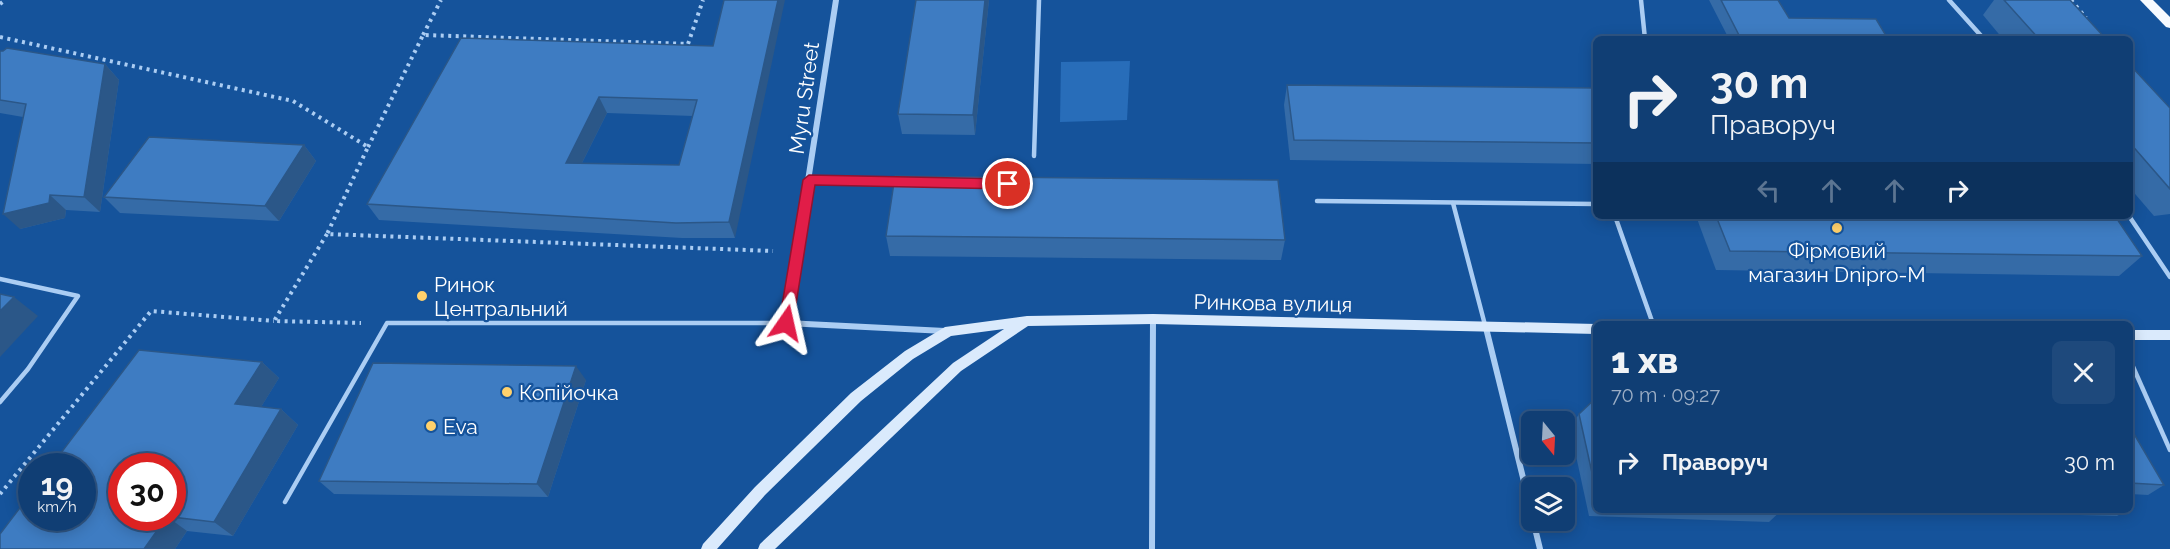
<!DOCTYPE html>
<html lang="uk">
<head>
<meta charset="utf-8">
<style>
	:root { --surface:#103e74; --page:#1e497c; --text:#f1f3f6; --muted:#9caec5; --line:#305786 }
	body { margin:0; font-family:Raleway,sans-serif; background:var(--page); color:var(--text); height:100vh; display:flex; flex-direction:column; font-size:22px; white-space:nowrap }
	* { box-sizing:border-box; margin:0 }
	p { font-size:20px; color:var(--muted) }
	.icon { flex:none; width:33px; height:33px; fill:none; stroke:currentColor; stroke-width:2; stroke-linecap:round; stroke-linejoin:round }
	.map { position:relative; flex:1; overflow:hidden }
	.side { position:absolute; left:1593px; top:321px; width:540px; height:192px; display:flex; flex-direction:column; background:var(--surface); border-radius:9px; box-shadow:0 3px 15px #0003,0 0 0 2px var(--line) }
	.side>* { flex:none }
	.hud { position:absolute; left:1593px; top:36px; width:540px; height:183px; border-radius:9px; box-shadow:0 3px 15px #0003,0 0 0 2px var(--line); background:#103e74; color:var(--text); overflow:hidden }
	.needle { width:39px; rotate:162deg }
	.buttons { position:absolute; left:1521px; top:411px; display:grid; gap:12px }
	.buttons a { display:grid; place-items:center; width:54px; height:54px; border-radius:9px; background:var(--surface); box-shadow:0 3px 15px #0003,0 0 0 2px var(--line); font-size:30px }
	.speed { position:absolute; left:18px; top:453px; display:flex; gap:12px; font-size:30px; font-weight:700; text-align:center }
	.speed>* { display:grid; place-content:center; width:78px; height:78px; border-radius:50%; background:var(--surface); box-shadow:0 3px 15px #0003,0 0 0 2px var(--line); line-height:1 }
	.speed small { font-size:15px; font-weight:400 }
	.speed .limit { border:9px solid #d22; background:#fff; color:#111 }
	.pin { position:absolute; display:grid; place-items:center; width:51px; height:51px; color:#fff; margin:-26px; border:3px solid #fff; border-radius:50%; box-shadow:0 2px 6px #0007 }
	.me { position:absolute; width:66px; margin:-33px; rotate:11deg; stroke-linejoin:round; filter:drop-shadow(0 0 4px #0008) }
	.turn { display:flex; align-items:center; gap:21px; height:126px; padding:0 18px; font-size:27px }
	.turn .icon { width:78px; height:78px; stroke-width:2.5 }
	.turn b { display:block; font-size:42px; line-height:51px }
	.lanes { display:flex; align-items:center; height:57px; padding:0 18px; background:#0003; justify-content:center; gap:30px; direction:ltr }
	.lanes .off { opacity:.35 }
	.round { display:grid; place-items:center; flex:none; width:63px; height:63px; border-radius:9px; background:var(--page) }
	.summary { display:flex; align-items:center; justify-content:space-between; height:102px; padding:0 18px }
	h1 { font-size:36px; font-weight:800; line-height:45px }
	ul { padding:0; list-style:none }
	li { display:flex; align-items:center; gap:18px; height:78px; padding:0 18px }
	li div { flex:1 }
	li b { display:block; font-size:22px }
	li em { font-style:normal }
	.map>svg:first-child { display:block }
</style>
</head>
<body>
<div class="map">
<svg width="2170" height="549" viewBox="0 0 2170 549">
	<rect width="100%" height="100%" fill="#15539b"/>
	<!-- green -->
	<path fill="#286db9" d="M 1130,61 L 1127,120 L 1060,122 L 1061,62 Z"/>
	<g fill="none" stroke-linecap="round" stroke-linejoin="round">
		<!-- path -->
		<g stroke="#abcdf3" stroke-width="4" stroke-dasharray="3 4.5" stroke-linecap="butt">
			<path d="M 2071,0 L 2086,18"/>
			<path d="M 0,4 L 5,0"/>
			<path d="M 423,35 L 441,0"/>
			<path d="M 0,37 L 293,101 L 368,147 L 327,234 L 773,251"/>
			<path d="M 368,147 L 423,35 L 688,44 L 703,0"/>
			<path d="M 327,234 L 274,321 L 361,323"/>
			<path d="M 0,494 L 151,311 L 274,321"/>
		</g>
		<!-- lane -->
		<g stroke="#abcdf3" stroke-width="4.5">
			<path d="M 1641,0 L 1645,39"/>
			<path d="M 1949,0 L 1984,39"/>
			<path d="M 1034,156 L 1039,0"/>
			<path d="M 809,180 L 900,182"/>
			<path d="M 1317,201 L 1596,204"/>
			<path d="M 1453,203 L 1485,325"/>
			<path d="M 1615,216 L 1653,324"/>
			<path d="M 2129,216 L 2170,277"/>
			<path d="M 0,279 L 78,296 L 28,369 L 0,402"/>
			<path d="M 2130,360 L 2170,450"/>
			<path d="M 285,502 L 387,323 L 786,323"/>
		</g>
		<!-- street -->
		<g stroke="#abcdf3" stroke-width="6">
			<path d="M 836,0 L 786,323 L 945,331"/>
			<path d="M 1486,328 L 1532,514"/>
			<path d="M 1533,520 L 1540,549"/>
			<path d="M 1152,549 L 1153,319"/>
		</g>
		<!-- secondary -->
		<g fill="#daeafc" fill-rule="evenodd">
			<path d="M 1153,314 L 1596,324 L 1596,334 L 1153,324 L 1028,326 L 961,371 L 775,549 L 758,549 L 760,544 L 953,363 L 1004,329 L 951,336 L 913,359 L 861,401 L 765,495 L 717,549 L 701,549 L 703,544 L 755,487 L 851,393 L 905,351 L 945,327 L 1027,316 Z"/>
			<rect x="2130" y="330" width="40" height="10"/>
		</g>
		<!-- primary -->
		<path fill="#f6faff" fill-rule="evenodd" d="M 2140,0 L 2153,0 L 2170,17 L 2170,28 L 2166,27 Z"/>
	</g>
	<!-- wall -->
	<g fill="#356ba7" fill-rule="evenodd">
		<path d="M 916,0 L 989,0 L 975,135 L 902,134 L 898,114 Z"/>
		<path d="M 1709,0 L 1778,0 L 1789,18 L 1888,39 L 1729,39 Z"/>
		<path d="M 1994,0 L 2070,0 L 2106,39 L 2003,39 L 1983,15 Z"/>
		<path d="M 461,38 L 713,46 L 735,238 L 682,238 L 379,220 L 367,204 ZM 607,113 L 693,116 L 679,165 L 582,163 Z"/>
		<path d="M 0,51 L 105,64 L 119,80 L 100,212 L 66,210 L 65,218 L 20,229 L 23,117 L 0,113 Z"/>
		<path d="M 2130,65 L 2170,108 L 2170,214 L 2154,216 L 2130,188 Z"/>
		<path d="M 1287,85 L 1596,88 L 1596,164 L 1290,160 L 1284,105 Z"/>
		<path d="M 304,145 L 316,161 L 279,221 L 120,213 L 104,197 Z"/>
		<path d="M 1696,216 L 2115,216 L 2142,256 L 2119,276 L 1716,270 Z"/>
		<path d="M 886,236 L 1285,240 L 1281,260 L 890,256 Z"/>
		<path d="M 262,362 L 279,378 L 261,407 L 281,409 L 298,425 L 233,536 L 187,531 L 175,549 L 0,549 ZM 172,466 L 172,518 L 122,518 Z"/>
		<path d="M 586,380 L 548,497 L 334,494 L 319,481 Z"/>
		<path d="M 1596,398 L 1596,510 L 1782,510 L 1769,522 L 1589,516 L 1570,428 L 1579,414 Z"/>
		<path d="M 2130,427 L 2164,485 L 2148,495 L 2130,494 Z"/>
		<path d="M 2006,510 L 2127,510 L 2117,516 L 2007,513 Z"/>
	</g>
	<!-- shaded-wall -->
	<g fill="#2b5788">
		<path d="M 778,0 L 785,0 L 735,238 L 729,222 Z"/>
		<path d="M 985,0 L 989,0 L 975,135 L 973,115 Z"/>
		<path d="M 105,64 L 119,80 L 100,212 L 84,197 Z"/>
		<path d="M 599,97 L 607,113 L 574,179 L 566,163 Z"/>
		<path d="M 304,145 L 316,161 L 279,221 L 265,206 Z"/>
		<path d="M 50,195 L 66,210 L 65,218 L 20,229 L 3,214 Z"/>
		<path d="M 14,297 L 38,316 L 0,357 L 0,311 Z"/>
		<path d="M 262,362 L 279,378 L 253,420 L 235,404 Z"/>
		<path d="M 576,366 L 586,380 L 548,497 L 537,484 Z"/>
		<path d="M 281,409 L 298,425 L 233,536 L 214,522 Z"/>
		<path d="M 166,518 L 169,518 L 187,531 L 175,549 L 144,549 Z"/>
	</g>
	<!-- building -->
	<g fill="#3e7cc2" stroke="#2b5788" stroke-width="1.5" fill-rule="evenodd">
		<path d="M 724,0 L 778,0 L 729,222 L 676,223 L 367,204 L 461,38 L 713,46 ZM 599,97 L 697,100 L 679,165 L 566,163 Z"/>
		<path d="M 916,0 L 985,0 L 973,115 L 898,114 Z"/>
		<path d="M 1721,0 L 1778,0 L 1789,18 L 1876,19 L 1888,39 L 1741,39 Z"/>
		<path d="M 2004,0 L 2070,0 L 2106,39 L 2039,39 Z"/>
		<path d="M 7,48 L 105,64 L 84,197 L 50,195 L 49,203 L 3,214 L 26,104 L 0,100 L 0,51 L 3,51 Z"/>
		<path d="M 2130,65 L 2170,108 L 2170,189 L 2130,143 Z"/>
		<path d="M 1287,85 L 1596,88 L 1596,143 L 1294,140 Z"/>
		<path d="M 149,137 L 304,145 L 265,206 L 104,197 Z"/>
		<path d="M 895,176 L 1278,180 L 1285,240 L 886,236 Z"/>
		<path d="M 1716,216 L 2115,216 L 2142,256 L 1730,251 Z"/>
		<path d="M 0,294 L 14,297 L 0,311 Z"/>
		<path d="M 139,350 L 262,362 L 235,404 L 281,409 L 214,522 L 172,517 L 172,466 L 122,466 L 122,518 L 166,518 L 144,549 L 0,549 L 0,534 L 32,492 L 32,518 L 82,518 L 82,466 L 51,466 Z"/>
		<path d="M 373,363 L 576,366 L 537,484 L 319,481 Z"/>
		<path d="M 1596,398 L 1596,491 L 1579,414 Z"/>
		<path d="M 2130,427 L 2164,485 L 2130,483 Z"/>
	</g>
	<!-- route -->
	<path fill="#e11d48" stroke="#92132f" stroke-width="1.5" d="M 809,175 L 1008,179 L 1015,184 L 1008,189 L 815,185 L 793,323 L 786,329 L 779,323 L 803,180 Z"/>
	<!-- markers -->
	<g fill="#ffd16c" stroke="#15539b" stroke-width="2">
		<circle cx="1837" cy="228" r="6"/>
		<circle cx="422" cy="296" r="6"/>
		<circle cx="507" cy="392" r="6"/>
		<circle cx="431" cy="426" r="6"/>
	</g>
	<g text-anchor="middle" dominant-baseline="central" stroke-width="4.5" stroke-linejoin="round" paint-order="stroke">
		<!-- street labels -->
		<g font-size="21" fill="#fff" stroke="#15539b">
			<text transform="translate(804 98) rotate(-82)">Myru Street</text>
			<text transform="translate(1273 303) rotate(1)">Ринкова вулиця</text>
		</g>
		<!-- poi labels -->
		<g font-size="21" fill="#fff" stroke="#15539b" text-anchor="start">
			<text x="1837" y="250" text-anchor="middle">Фірмовий<tspan x="1837" dy="24">магазин Dnipro-M</tspan></text>
			<text x="434" y="284">Ринок<tspan x="434" dy="24">Центральний</tspan></text>
			<text x="519" y="392">Копійочка</text>
			<text x="443" y="426">Eva</text>
		</g>
	</g>
</svg>
<div class="buttons">
<a><svg class="needle" viewBox="-14 -14 28 28"><path d="M0-13l5 13h-10z" fill="#e53935"/><path d="M0 13l5-13h-10z" fill="#9caec5"/></svg></a>
<a><svg class="icon" aria-label="layers" viewBox="0 0 24 24"><path d="M12 4l9 5-9 5-9-5zM3 14l9 5 9-5"/></svg></a>
</div>
<div class="speed"><div>19<small>km/h</small></div><div class="limit">30</div></div>
<div class="pin" style="left:1008px;top:184px;background:#d93025"><svg class="icon" aria-label="arrive" viewBox="0 0 24 24"><path d="M6 21V4h12l-3 4 3 4H6"/></svg></div>
<svg class="me" style="left:786px;top:323px" viewBox="-20 -20 40 40"><path d="M0-17L14 15 0 8-14 15z" fill="#e11d48" stroke="#fff" stroke-width="4"/></svg>
<div class="hud">
<div class="turn"><svg class="icon" aria-label="right" viewBox="0 0 24 24"><path d="M7 20v-9h11M14 6l5 5-5 5"/></svg><div><b>30 m</b>Праворуч</div></div>
<div class="lanes"><svg class="icon off" aria-label="left" viewBox="0 0 24 24"><path d="M17 20v-9H6M10 6l-5 5 5 5"/></svg><svg class="icon off" aria-label="ahead" viewBox="0 0 24 24"><path d="M12 20V5M6 11l6-6 6 6"/></svg><svg class="icon off" aria-label="ahead" viewBox="0 0 24 24"><path d="M12 20V5M6 11l6-6 6 6"/></svg><svg class="icon" aria-label="right" viewBox="0 0 24 24"><path d="M7 20v-9h11M14 6l5 5-5 5"/></svg></div>
</div>
<section class="side">
<div class="summary"><div><h1>1 хв</h1><p>70 m · 09:27</p></div><a class="round"><svg class="icon" aria-label="close" viewBox="0 0 24 24"><path d="M6 6l12 12M18 6L6 18"/></svg></a></div>
<ul>
<li><svg class="icon" aria-label="right" viewBox="0 0 24 24"><path d="M7 20v-9h11M14 6l5 5-5 5"/></svg><div><b>Праворуч</b></div><em>30 m</em></li>
</ul>
</section>
</div>
</body>
</html>
